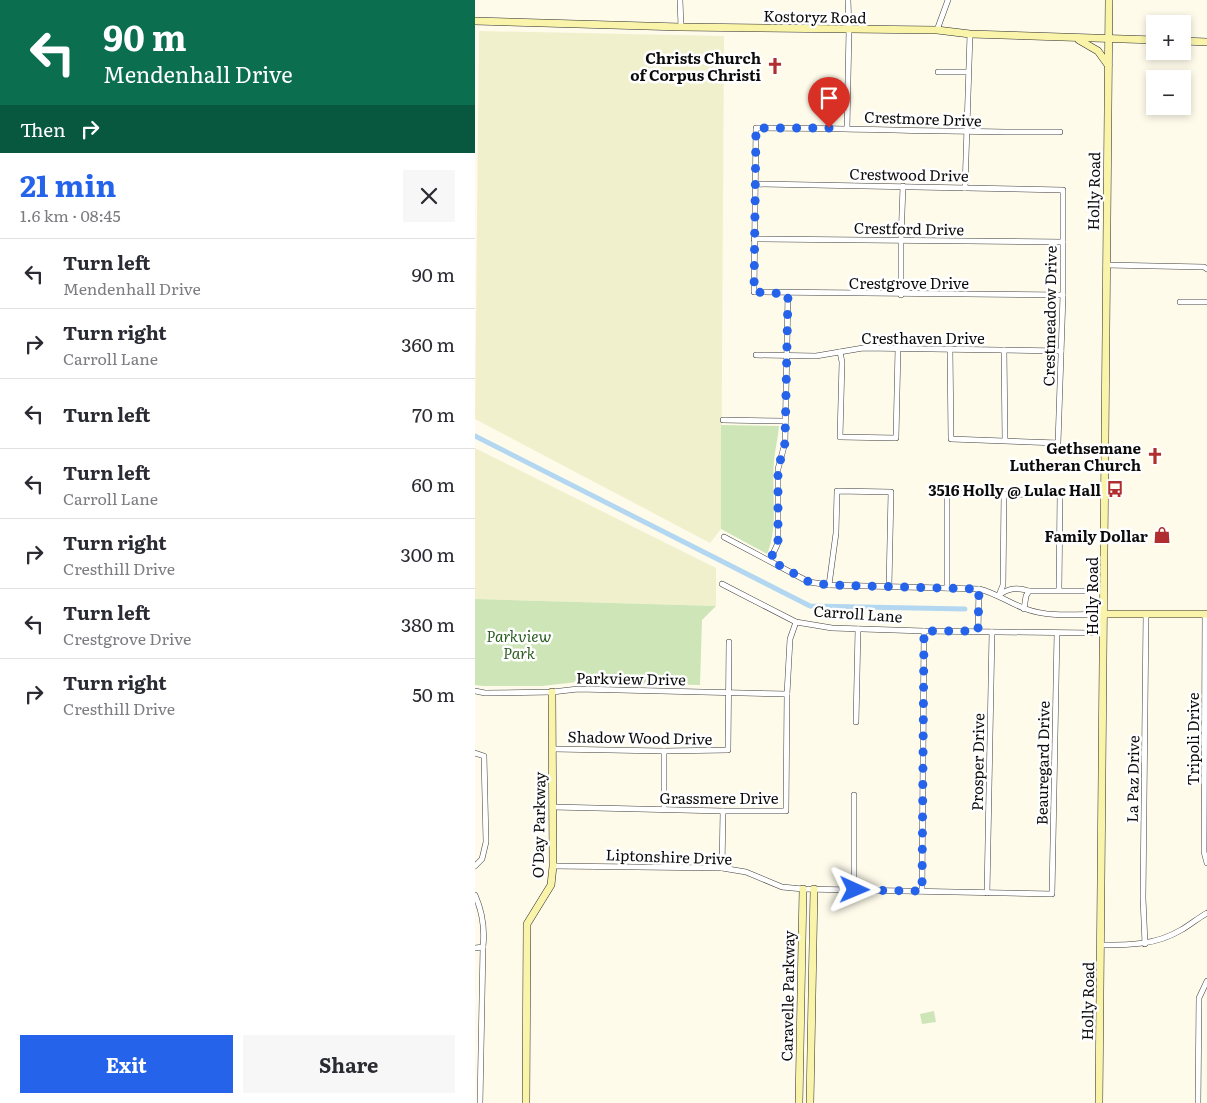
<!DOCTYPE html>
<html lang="en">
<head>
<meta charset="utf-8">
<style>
	:root { --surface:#fff; --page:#f7f7f7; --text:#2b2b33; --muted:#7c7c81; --line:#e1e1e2; --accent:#2563eb }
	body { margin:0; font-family:Literata,serif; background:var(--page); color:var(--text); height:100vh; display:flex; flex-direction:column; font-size:19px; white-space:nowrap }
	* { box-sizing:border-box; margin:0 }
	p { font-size:16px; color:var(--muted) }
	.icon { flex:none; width:28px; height:28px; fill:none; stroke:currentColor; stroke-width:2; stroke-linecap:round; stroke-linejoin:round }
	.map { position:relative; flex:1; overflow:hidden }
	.panel { display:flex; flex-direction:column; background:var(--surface); width:475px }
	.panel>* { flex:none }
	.top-card { background:#0b6e4f; color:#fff; overflow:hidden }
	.buttons { position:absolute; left:671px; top:15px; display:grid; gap:10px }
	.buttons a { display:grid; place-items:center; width:45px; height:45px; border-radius:0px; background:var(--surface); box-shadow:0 2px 8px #0003; font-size:25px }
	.pin { position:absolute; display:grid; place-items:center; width:42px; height:42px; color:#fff; margin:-51px -21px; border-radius:50% 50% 50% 0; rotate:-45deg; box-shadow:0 0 5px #0007 }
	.pin .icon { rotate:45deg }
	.me { position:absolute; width:55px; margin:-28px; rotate:91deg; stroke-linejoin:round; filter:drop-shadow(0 0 4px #0008) }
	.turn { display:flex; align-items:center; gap:18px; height:105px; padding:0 20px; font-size:22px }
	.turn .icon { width:65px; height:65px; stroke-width:2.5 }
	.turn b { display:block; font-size:35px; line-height:42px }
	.then { display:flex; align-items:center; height:48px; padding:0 20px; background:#0003; gap:10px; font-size:19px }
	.round { display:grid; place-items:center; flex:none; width:52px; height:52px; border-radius:0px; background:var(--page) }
	.head { display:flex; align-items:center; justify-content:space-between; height:85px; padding:0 20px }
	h1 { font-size:30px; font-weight:700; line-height:38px; color:var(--accent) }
	.primary-button { display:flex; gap:10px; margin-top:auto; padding:10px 20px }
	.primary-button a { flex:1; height:58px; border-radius:0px; background:var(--accent); color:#fff; font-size:20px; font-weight:700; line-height:58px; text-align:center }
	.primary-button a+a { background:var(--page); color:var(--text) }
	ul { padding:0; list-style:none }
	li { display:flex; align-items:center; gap:15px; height:70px; padding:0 20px; border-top:1px solid var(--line) }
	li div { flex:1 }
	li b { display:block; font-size:19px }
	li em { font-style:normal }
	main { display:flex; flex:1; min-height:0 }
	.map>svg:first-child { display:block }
</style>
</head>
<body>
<main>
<section class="panel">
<div class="top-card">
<div class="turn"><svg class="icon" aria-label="left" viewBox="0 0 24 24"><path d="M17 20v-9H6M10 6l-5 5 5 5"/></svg><div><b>90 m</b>Mendenhall Drive</div></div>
<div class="then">Then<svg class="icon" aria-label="right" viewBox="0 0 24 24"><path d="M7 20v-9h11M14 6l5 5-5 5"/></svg></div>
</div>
<div class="head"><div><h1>21 min</h1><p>1.6 km · 08:45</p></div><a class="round"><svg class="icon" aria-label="close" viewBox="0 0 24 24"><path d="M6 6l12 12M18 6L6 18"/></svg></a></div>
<ul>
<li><svg class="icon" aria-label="left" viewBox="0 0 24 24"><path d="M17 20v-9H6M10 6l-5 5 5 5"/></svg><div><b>Turn left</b><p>Mendenhall Drive</p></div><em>90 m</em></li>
<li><svg class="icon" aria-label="right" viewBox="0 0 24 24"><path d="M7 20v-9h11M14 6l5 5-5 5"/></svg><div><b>Turn right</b><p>Carroll Lane</p></div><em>360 m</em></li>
<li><svg class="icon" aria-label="left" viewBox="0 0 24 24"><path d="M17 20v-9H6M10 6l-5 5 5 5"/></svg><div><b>Turn left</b></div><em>70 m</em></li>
<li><svg class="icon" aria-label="left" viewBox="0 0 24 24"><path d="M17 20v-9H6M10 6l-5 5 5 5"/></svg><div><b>Turn left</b><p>Carroll Lane</p></div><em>60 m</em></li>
<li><svg class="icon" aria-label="right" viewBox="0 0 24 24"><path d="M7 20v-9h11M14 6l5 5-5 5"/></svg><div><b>Turn right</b><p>Cresthill Drive</p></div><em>300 m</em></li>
<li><svg class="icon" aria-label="left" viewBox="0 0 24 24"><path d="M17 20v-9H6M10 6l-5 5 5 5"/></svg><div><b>Turn left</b><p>Crestgrove Drive</p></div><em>380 m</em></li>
<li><svg class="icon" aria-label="right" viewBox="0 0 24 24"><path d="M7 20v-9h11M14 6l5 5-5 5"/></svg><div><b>Turn right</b><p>Cresthill Drive</p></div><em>50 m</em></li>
</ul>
<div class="primary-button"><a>Exit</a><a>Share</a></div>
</section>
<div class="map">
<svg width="732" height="1103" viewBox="0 0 732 1103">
	<rect width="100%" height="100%" fill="#fefbeb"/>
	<!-- farmland -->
	<g fill="#f1f0cd">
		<path d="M 4,31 L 249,36 L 246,529 L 235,543 L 0,419 Z"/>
		<path d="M 0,448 L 241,568 L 241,606 L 0,599 Z"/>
	</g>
	<!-- green -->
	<g fill="#cde5b7">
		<path d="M 246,425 L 304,426 C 303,438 300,449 299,461 C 296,492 304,526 292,554 L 246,529 Z"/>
		<path d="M 0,599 L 241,606 L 227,620 L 225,685 L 102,682 L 67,686 L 8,686 L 0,685 Z"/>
		<path d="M 459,1011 L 461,1022 L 447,1024 L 445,1014 Z"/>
	</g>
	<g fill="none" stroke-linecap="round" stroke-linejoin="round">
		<!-- canal -->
		<path stroke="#b3d7f1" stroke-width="5" d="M 0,436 L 335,606 L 490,609"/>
		<!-- street casing -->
		<g stroke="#3e3e3e" stroke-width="6">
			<g id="street">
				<path d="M 205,0 L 206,27"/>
				<path d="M 462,30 L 473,0"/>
				<path d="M 463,72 L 493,72"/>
				<path d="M 372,128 L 374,30 L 373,0"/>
				<path d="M 585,132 C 483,133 382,128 281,128 L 279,292 L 588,295"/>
				<path d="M 281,184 L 588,190 L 588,295 L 583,443 L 476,439 L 475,349"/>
				<path d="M 490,188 L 495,34"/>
				<path d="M 279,239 L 588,242"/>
				<path d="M 631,265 L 729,267 L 732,269"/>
				<path d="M 426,295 L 426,240 L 428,186"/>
				<path d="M 705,302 L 732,302"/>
				<path d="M 529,350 L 530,440"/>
				<path d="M 365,352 L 367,362 L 365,437 L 421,438 L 423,348"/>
				<path d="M 281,355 L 341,356 L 388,348 L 586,351"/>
				<path d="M 248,420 L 310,421"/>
				<path d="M 249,537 L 334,582 L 354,585 L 504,589 C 521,593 534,603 551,609 C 575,618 604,614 630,614"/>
				<path d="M 295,560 L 303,543 L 303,469 L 310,443 L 313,294"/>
				<path d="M 247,584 L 321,622 L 357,628 L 449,631 L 616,633"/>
				<path d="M 354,585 L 361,533 L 362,491 L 416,492 L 414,586"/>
				<path d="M 472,588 L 472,493 L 585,495 L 584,590"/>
				<path d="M 524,595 L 528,585 L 529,495"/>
				<path d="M 524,595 C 534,588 542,587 554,591"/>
				<path d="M 549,609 L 551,596 L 554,591 L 610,591"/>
				<path d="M 730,614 L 729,852 L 732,863"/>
				<path d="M 503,631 L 504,589"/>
				<path d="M 0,691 L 10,693 L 77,692 L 103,689 L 312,694"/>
				<path d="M 381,722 L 383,629"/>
				<path d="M 79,749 L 189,751 L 253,750 L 254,642"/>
				<path d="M 0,753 L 9,756 L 11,842 L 7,859 L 0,866"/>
				<path d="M 379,795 L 379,890"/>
				<path d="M 78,807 L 248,811 L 311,811 L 312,694 L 315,639 L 321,622"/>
				<path d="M 189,809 L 189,751"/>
				<path d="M 78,866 L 247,868 L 271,872 L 307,887 L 328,889 L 577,894 L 582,633"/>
				<path d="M 247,868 L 248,811"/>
				<path d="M 447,891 L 449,631"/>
				<path d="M 512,893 L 517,632"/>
				<path d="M 0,895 C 8,913 10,928 8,947 L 5,1103"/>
				<path d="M 670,944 L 668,898 L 671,614"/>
				<path d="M 627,945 C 655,945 681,945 706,930 C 715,925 723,918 732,913"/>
				<path d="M 0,948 L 8,947"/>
				<path d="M 723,1103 L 724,998 L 732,981"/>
			</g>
		</g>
		<!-- secondary casing -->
		<g stroke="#2d2d2d" stroke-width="8">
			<g id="secondary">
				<path d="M 0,21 L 206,27 L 462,30 L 495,34 L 680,40"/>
				<path d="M 604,40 L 623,51 L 633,65"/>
				<path d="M 708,41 L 732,42"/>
				<path d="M 630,614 L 732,614"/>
				<path d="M 51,1103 L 52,924 L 76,885 L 78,866 L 77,692"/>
				<path d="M 324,1103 L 328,889"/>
				<path d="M 335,1103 L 339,889"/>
				<path d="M 624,1103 L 634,0"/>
			</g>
		</g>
		<!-- street -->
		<use href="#street" stroke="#fff" stroke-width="5"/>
		<!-- secondary -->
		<use href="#secondary" stroke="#f9f4aa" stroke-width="7"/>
	</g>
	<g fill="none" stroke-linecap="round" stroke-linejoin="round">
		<!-- route -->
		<path stroke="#2563eb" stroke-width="9" stroke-dasharray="0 16.2" d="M 354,128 L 281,128 L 279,292 L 313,294 L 310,443 L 303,469 L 303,543 L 295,560 L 334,582 L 354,585 L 504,589 L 503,631 L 449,631 L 447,891 L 380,890"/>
	</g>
	<!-- icons -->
	<defs>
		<g id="church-bare" transform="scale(1.35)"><path d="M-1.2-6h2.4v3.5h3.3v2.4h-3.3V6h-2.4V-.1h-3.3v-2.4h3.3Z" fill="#b02e2f" stroke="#fff" stroke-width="2.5" paint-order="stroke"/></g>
		<g id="bus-bare" transform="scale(1.35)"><path d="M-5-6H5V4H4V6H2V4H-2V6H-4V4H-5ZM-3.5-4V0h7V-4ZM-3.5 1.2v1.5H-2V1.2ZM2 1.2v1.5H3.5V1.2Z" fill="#b02e2f" stroke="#fff" stroke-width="2.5" paint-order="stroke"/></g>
		<g id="shop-bare" transform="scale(1.35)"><path d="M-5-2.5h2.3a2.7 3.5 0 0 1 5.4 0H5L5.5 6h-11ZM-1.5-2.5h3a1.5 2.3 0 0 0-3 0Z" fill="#b02e2f" stroke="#fff" stroke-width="2.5" paint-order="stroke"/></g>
	</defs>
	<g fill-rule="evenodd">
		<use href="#church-bare" x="300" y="66"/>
		<use href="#church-bare" x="680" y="456"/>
		<use href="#bus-bare" x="640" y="489"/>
		<use href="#shop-bare" x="687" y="535"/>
	</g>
	<g text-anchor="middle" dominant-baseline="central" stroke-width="5" stroke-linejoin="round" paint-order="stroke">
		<!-- street labels -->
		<g font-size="15" fill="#0b0b0b" stroke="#fff">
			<text transform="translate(340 16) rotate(1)">Kostoryz Road</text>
			<text transform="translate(448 118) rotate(2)">Crestmore Drive</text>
			<text transform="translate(434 174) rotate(1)">Crestwood Drive</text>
			<text transform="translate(618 191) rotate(-89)">Holly Road</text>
			<text transform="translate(434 228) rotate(1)">Crestford Drive</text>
			<text x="434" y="282">Crestgrove Drive</text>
			<text transform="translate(574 316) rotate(-89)">Crestmeadow Drive</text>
			<text x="448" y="337">Cresthaven Drive</text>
			<text transform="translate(616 596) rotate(-90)">Holly Road</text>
			<text transform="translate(383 613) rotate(4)">Carroll Lane</text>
			<text transform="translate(156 678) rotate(1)">Parkview Drive</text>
			<text transform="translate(165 737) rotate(1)">Shadow Wood Drive</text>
			<text transform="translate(717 739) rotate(-90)">Tripoli Drive</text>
			<text transform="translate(502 762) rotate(-89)">Prosper Drive</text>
			<text transform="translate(567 763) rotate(-89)">Beauregard Drive</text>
			<text transform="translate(657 779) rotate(-89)">La Paz Drive</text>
			<text x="244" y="797">Grassmere Drive</text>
			<text transform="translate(63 825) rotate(-89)">O'Day Parkway</text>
			<text transform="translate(194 856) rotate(2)">Liptonshire Drive</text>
			<text transform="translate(312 996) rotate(-89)">Caravelle Parkway</text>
			<text transform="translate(612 1001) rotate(-89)">Holly Road</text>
		</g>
		<!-- poi labels -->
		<g font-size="15" font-weight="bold" fill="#0b0b0b" stroke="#fff" text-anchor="end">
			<text x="286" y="57">Christs Church<tspan x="286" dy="17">of Corpus Christi</tspan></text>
			<text x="666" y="447">Gethsemane<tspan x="666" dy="17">Lutheran Church</tspan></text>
			<text x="626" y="489">3516 Holly @ Lulac Hall</text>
			<text x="673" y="535">Family Dollar</text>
		</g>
		<!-- park labels -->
		<g font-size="15" font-style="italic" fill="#2b5d21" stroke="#fff">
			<text x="44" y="635">Parkview<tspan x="44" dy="17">Park</tspan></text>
		</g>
	</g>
</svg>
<div class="buttons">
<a>+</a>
<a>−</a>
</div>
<div class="pin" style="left:354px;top:128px;background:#d93025"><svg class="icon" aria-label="arrive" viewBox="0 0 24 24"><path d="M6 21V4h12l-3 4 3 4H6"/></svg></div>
<svg class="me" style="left:380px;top:890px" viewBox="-20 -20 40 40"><path d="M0-17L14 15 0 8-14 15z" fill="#2563eb" stroke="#fff" stroke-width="4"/></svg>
</div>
</main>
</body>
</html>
